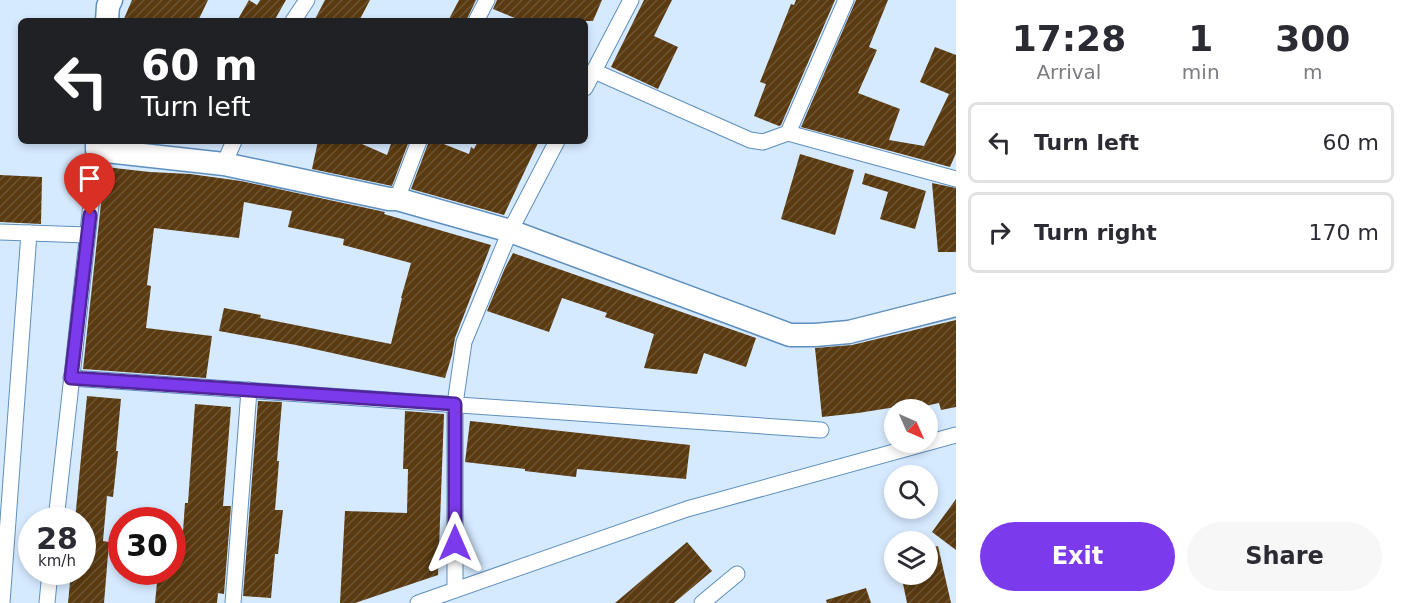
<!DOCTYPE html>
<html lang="en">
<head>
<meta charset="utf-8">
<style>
	:root { --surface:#fff; --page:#f7f7f7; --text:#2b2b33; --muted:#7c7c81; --line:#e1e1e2; --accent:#7c3aed }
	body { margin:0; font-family:"DejaVu Sans",sans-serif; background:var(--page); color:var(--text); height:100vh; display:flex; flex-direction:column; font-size:22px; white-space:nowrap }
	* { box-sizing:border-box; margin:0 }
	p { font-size:20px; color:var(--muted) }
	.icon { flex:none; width:33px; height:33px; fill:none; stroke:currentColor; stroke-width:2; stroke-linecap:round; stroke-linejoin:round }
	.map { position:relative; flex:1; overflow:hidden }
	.drawer { display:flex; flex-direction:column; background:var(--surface); width:450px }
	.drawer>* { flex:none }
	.guide { position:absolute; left:18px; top:18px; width:570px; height:126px; border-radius:9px; box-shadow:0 3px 9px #0003; background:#202124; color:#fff; overflow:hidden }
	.needle { width:39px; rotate:135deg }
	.buttons { position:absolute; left:884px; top:399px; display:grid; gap:12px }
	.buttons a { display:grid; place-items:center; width:54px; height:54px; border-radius:50%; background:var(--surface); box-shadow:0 3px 9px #0003; font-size:30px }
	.speed { position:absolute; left:18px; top:507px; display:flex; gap:12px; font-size:30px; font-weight:700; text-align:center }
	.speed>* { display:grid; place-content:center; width:78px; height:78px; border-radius:50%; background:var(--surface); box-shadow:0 3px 9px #0003; line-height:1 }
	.speed small { font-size:15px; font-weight:400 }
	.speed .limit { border:9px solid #d22; background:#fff; color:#111 }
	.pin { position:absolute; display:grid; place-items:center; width:51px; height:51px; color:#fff; margin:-62px -26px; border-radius:50% 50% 50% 0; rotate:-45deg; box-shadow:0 0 6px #0007 }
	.pin .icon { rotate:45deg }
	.me { position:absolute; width:66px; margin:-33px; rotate:0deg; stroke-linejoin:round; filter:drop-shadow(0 0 4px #0008) }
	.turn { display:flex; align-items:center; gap:21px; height:126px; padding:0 24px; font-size:27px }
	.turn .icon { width:78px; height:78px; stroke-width:2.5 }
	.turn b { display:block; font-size:42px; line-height:51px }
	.eta { display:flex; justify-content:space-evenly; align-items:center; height:102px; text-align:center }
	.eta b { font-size:36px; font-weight:800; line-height:42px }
	.button { display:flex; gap:12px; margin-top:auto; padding:12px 24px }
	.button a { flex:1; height:69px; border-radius:36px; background:var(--accent); color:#fff; font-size:24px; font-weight:800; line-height:69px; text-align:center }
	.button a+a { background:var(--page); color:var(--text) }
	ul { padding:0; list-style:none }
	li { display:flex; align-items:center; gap:18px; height:81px; margin:0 12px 9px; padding:0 12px; border:3px solid var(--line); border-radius:9px }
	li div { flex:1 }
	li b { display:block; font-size:22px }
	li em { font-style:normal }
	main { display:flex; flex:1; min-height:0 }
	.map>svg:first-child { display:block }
</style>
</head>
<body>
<main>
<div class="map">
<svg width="956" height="603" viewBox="0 0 956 603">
	<defs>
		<pattern id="building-hatch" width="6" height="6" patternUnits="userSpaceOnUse" patternTransform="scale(1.5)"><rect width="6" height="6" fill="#5a3a10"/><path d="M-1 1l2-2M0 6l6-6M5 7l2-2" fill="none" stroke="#6d5534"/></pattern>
	</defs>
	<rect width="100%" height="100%" fill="#d6eaff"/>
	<!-- building -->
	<g fill="url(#building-hatch)">
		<path d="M 132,0 L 208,0 L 198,21 L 123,21 Z"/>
		<path d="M 249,0 L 257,5 L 260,0 L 286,0 L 274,21 L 237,21 Z"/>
		<path d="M 325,0 L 370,0 L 359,21 L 314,21 Z"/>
		<path d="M 459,0 L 476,0 L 466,21 L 448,21 Z"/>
		<path d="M 497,0 L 602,0 L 593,21 L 522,21 L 493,9 Z"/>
		<path d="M 644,0 L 672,0 L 654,36 L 678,47 L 658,89 L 611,67 Z"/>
		<path d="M 796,0 L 835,0 L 781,125 L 779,126 L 754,116 L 766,84 L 760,82 L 791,4 L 794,5 Z"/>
		<path d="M 856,0 L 888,0 L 869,47 L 877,50 L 858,93 L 900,109 L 889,140 L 924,146 L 949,94 L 920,82 L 935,47 L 956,55 L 956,153 L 950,167 L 801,127 Z"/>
		<path d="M 318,141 L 355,141 L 387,155 L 392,141 L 409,141 L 392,186 L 312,169 Z"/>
		<path d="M 429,141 L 436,141 L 469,154 L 471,147 L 474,149 L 478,141 L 539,141 L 504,215 L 411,189 Z"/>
		<path d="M 800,154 L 854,170 L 835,235 L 781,219 Z"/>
		<path d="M 105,167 L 150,172 L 190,174 L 241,181 L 385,212 L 384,214 L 491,245 L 455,338 L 452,355 L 445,378 L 296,345 L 219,331 L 224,308 L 261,315 L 260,318 L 391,344 L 402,298 L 401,298 L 411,263 L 343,245 L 344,239 L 288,227 L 292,211 L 244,202 L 239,238 L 154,228 L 147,285 L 151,286 L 146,328 L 212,336 L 206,378 L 83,369 Z"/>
		<path d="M 865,173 L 926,191 L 915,229 L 880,219 L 888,192 L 862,184 Z"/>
		<path d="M 0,175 L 42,177 L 41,224 L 0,222 Z"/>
		<path d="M 932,183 L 956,188 L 956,252 L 938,252 Z"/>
		<path d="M 513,253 L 756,338 L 746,367 L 704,353 L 697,374 L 644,368 L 654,334 L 605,317 L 607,313 L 562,298 L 549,332 L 487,311 L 505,268 Z"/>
		<path d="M 956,320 L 956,407 L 941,410 L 939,403 L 906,410 L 897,410 L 896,407 L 858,413 L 822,417 L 815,348 L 852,345 Z"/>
		<path d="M 87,396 L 121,399 L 116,451 L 118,451 L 113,497 L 107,496 L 103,541 L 109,542 L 104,603 L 68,603 L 71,572 L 82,572 L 82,520 L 75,520 Z"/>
		<path d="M 258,401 L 282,402 L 277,461 L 279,461 L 275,510 L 283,510 L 278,554 L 275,554 L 271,598 L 243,596 Z"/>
		<path d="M 195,404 L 231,407 L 223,506 L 231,506 L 224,594 L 218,593 L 217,603 L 155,603 L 158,572 L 172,572 L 172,546 L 182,546 L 185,503 L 188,503 Z"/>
		<path d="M 405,411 L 444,414 L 438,575 L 355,603 L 340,603 L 345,511 L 407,513 L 408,469 L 403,469 Z"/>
		<path d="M 470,421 L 690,445 L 686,479 L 577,469 L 576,477 L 525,471 L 525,469 L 465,462 Z"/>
		<path d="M 956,499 L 956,550 L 932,532 Z"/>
		<path d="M 687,542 L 712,571 L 674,603 L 615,603 Z"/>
		<path d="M 938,546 L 951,603 L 907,603 L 901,574 L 927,574 L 927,549 Z"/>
		<path d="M 866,588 L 871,603 L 827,603 L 826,600 Z"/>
	</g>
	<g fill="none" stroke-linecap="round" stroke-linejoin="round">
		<!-- street casing -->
		<g stroke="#5e8fbe" stroke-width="17">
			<g id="street">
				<path d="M 293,21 L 307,0"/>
				<path d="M 476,21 L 487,0"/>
				<path d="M 594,71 L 750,140 L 763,142 L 788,133 L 956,179"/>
				<path d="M 585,88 L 631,0"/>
				<path d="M 788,133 L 846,0"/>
				<path d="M 224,164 L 234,141"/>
				<path d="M 397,199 L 419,141"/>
				<path d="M 0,232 L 87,235"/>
				<path d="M 71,378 L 821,430"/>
				<path d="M 56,520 L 97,150"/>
				<path d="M 455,590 L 455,404 L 464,342 L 510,231 L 557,141"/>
				<path d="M 2,603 L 29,233"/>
				<path d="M 47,603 L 50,572"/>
				<path d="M 233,603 L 249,390"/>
				<path d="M 418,603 L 687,509 L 956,435"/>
				<path d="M 702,603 L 737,574"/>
			</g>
		</g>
		<!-- secondary casing -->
		<g stroke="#5e8fbe" stroke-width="25">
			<g id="secondary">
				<path d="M 107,21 L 108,6 L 111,0"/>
				<path d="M 97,141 L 97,150 L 224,164 L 389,199 L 397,199 L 510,231 L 790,335 L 815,335 L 849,332 L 956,305"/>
			</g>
		</g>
		<!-- street -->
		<use href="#street" stroke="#fff" stroke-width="15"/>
		<!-- secondary -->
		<use href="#secondary" stroke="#fff" stroke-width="22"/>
	</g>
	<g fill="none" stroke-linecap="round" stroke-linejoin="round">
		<!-- route casing -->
		<g stroke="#51269a" stroke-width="15">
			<path id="route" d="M 90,215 L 71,378 L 455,404 L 455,543"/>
		</g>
		<!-- route -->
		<use href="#route" stroke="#7c3aed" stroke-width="10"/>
	</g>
</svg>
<div class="buttons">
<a><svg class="needle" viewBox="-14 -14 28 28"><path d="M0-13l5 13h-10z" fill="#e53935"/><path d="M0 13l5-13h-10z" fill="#7c7c81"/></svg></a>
<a><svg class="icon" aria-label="search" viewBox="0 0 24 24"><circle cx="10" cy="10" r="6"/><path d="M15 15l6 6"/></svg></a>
<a><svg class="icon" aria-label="layers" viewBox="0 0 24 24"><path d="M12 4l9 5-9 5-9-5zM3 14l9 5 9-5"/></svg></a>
</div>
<div class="speed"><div>28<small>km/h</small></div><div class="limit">30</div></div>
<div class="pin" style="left:90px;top:215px;background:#d93025"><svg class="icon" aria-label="arrive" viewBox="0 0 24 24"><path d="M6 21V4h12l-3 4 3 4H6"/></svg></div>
<svg class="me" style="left:455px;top:543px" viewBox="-20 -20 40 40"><path d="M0-17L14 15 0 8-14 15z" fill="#7c3aed" stroke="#fff" stroke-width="4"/></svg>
<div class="guide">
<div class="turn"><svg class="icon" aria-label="left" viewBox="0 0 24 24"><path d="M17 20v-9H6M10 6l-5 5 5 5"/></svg><div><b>60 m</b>Turn left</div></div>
</div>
</div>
<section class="drawer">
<div class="eta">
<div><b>17:28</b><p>Arrival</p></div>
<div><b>1</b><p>min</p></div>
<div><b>300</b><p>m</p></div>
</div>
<ul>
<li><svg class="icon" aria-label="left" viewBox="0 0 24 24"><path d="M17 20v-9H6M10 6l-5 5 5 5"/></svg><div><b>Turn left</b></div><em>60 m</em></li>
<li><svg class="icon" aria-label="right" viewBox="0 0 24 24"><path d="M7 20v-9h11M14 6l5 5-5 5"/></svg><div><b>Turn right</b></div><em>170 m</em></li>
</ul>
<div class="button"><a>Exit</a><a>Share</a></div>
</section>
</main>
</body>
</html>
